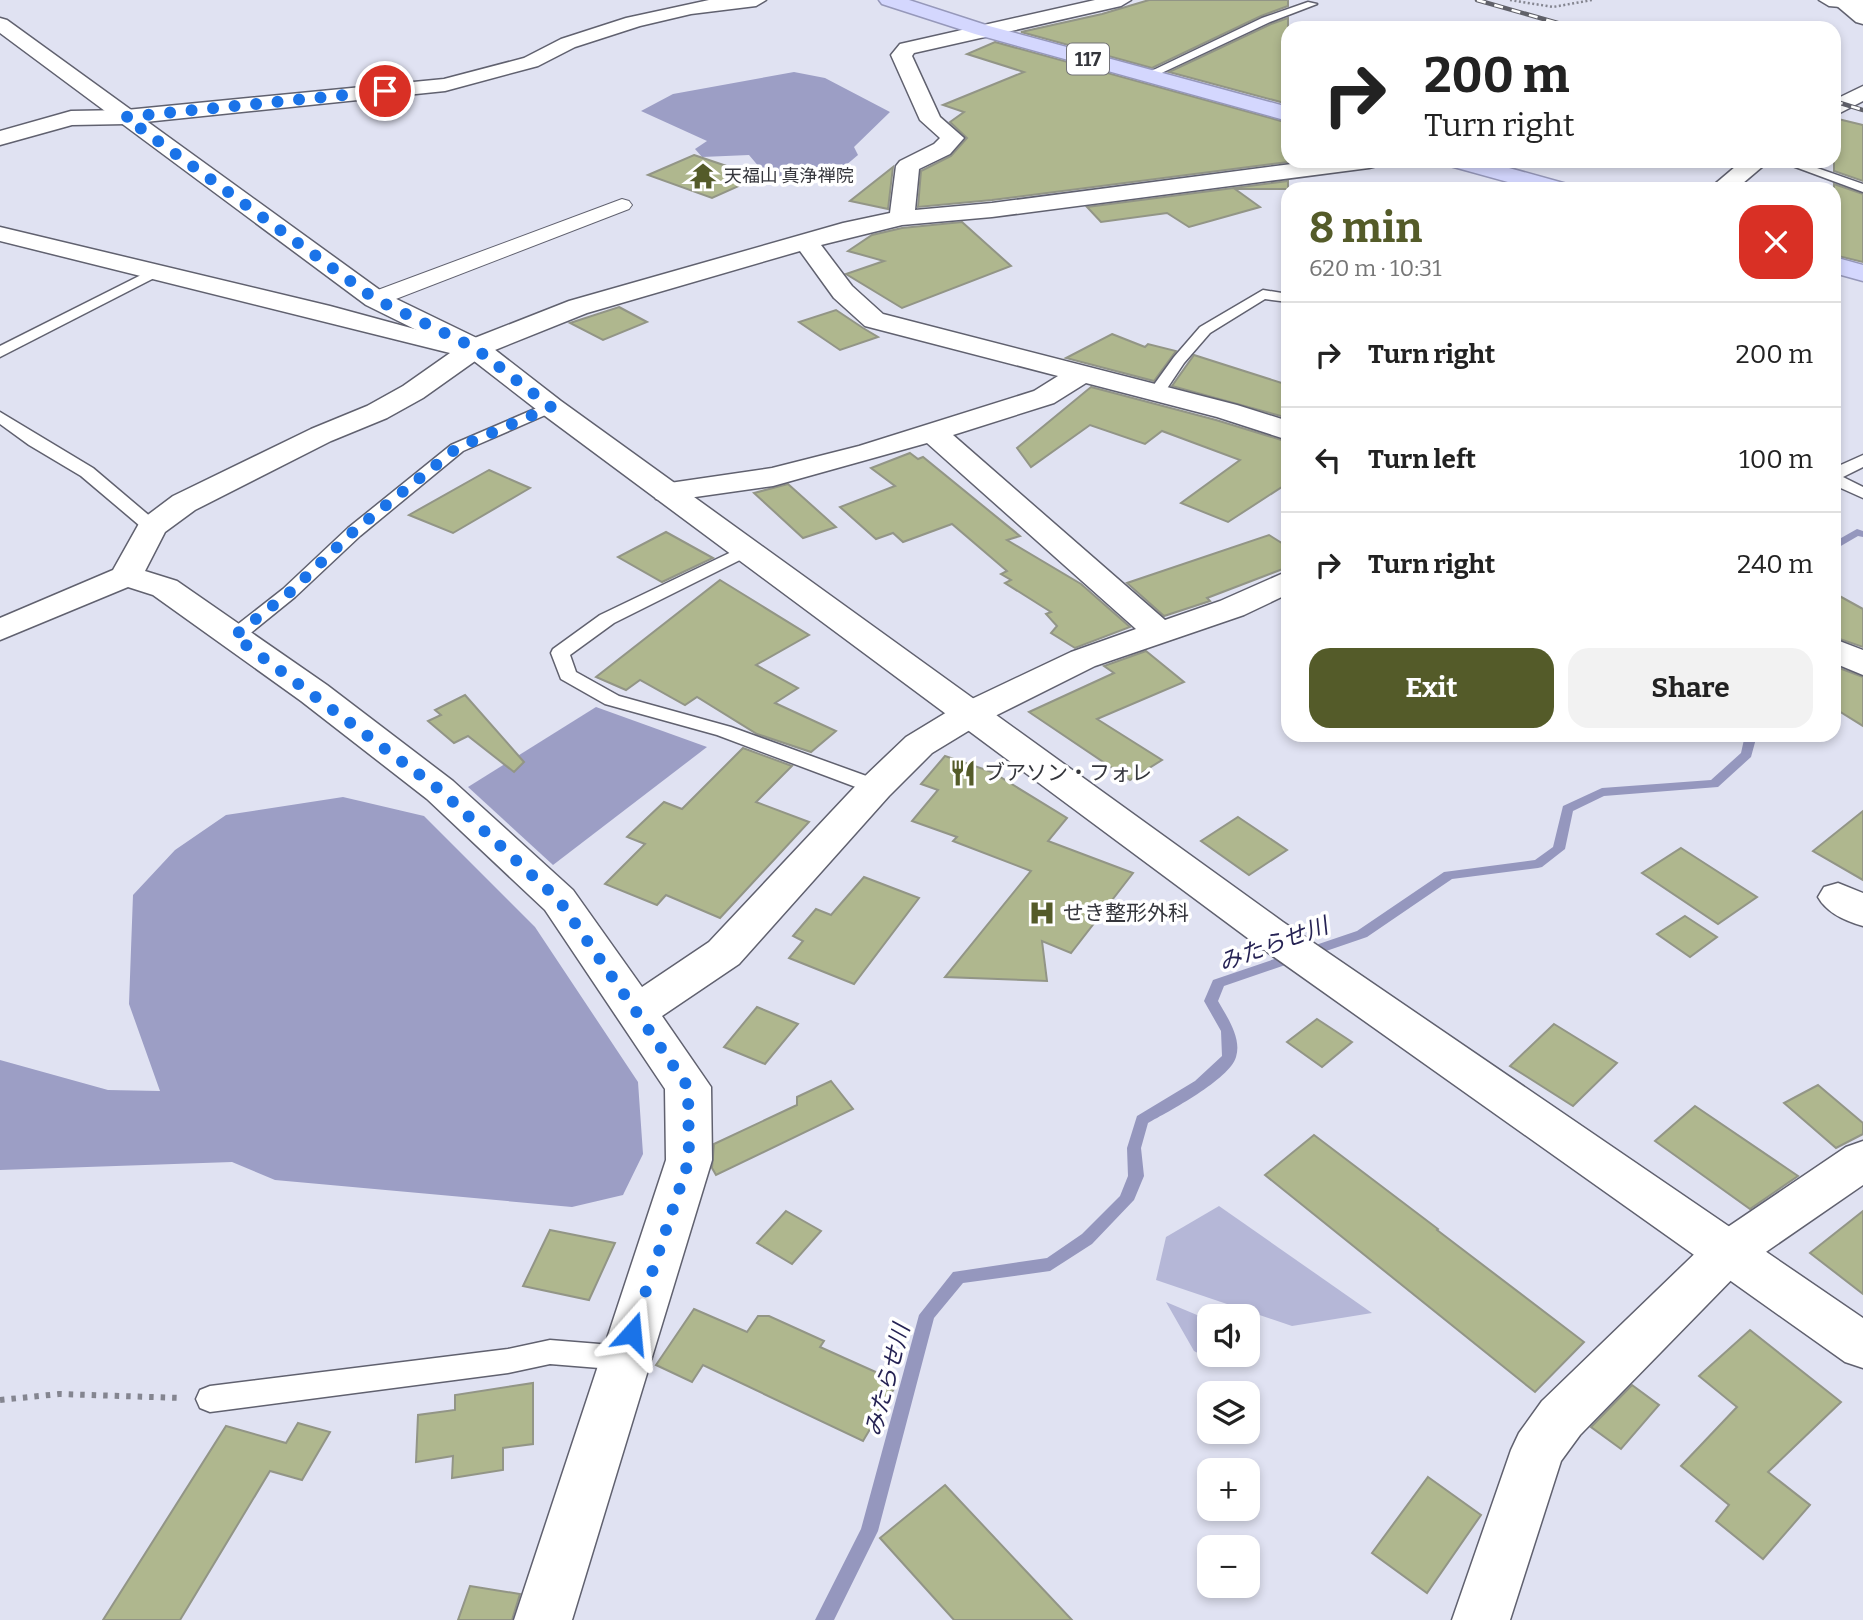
<!DOCTYPE html>
<html lang="en">
<head>
<meta charset="utf-8">
<style>
	:root { --surface:#fff; --page:#f2f2f2; --text:#222; --muted:#767676; --line:#e0e0e0; --accent:#545b29 }
	body { margin:0; font-family:Bitter,"Noto Sans JP",serif; background:var(--page); color:var(--text); height:100vh; display:flex; flex-direction:column; font-size:26px; white-space:nowrap }
	* { box-sizing:border-box; margin:0 }
	p { font-size:23px; color:var(--muted) }
	.icon { flex:none; width:38px; height:38px; fill:none; stroke:currentColor; stroke-width:2; stroke-linecap:round; stroke-linejoin:round }
	.map { position:relative; flex:1; overflow:hidden }
	.side { position:absolute; left:1281px; top:182px; width:560px; height:560px; display:flex; flex-direction:column; background:var(--surface); border-radius:21px; box-shadow:0 4px 10px #0003 }
	.side>* { flex:none }
	.top-card { position:absolute; left:1281px; top:21px; width:560px; height:147px; border-radius:21px; box-shadow:0 4px 10px #0003; background:#fff; color:var(--text); overflow:hidden }
	.buttons { position:absolute; left:1197px; top:1304px; display:grid; gap:14px }
	.buttons a { display:grid; place-items:center; width:63px; height:63px; border-radius:14px; background:var(--surface); box-shadow:0 4px 10px #0003; font-size:35px }
	.pin { position:absolute; display:grid; place-items:center; width:60px; height:60px; color:#fff; margin:-30px; border:4px solid #fff; border-radius:50%; box-shadow:0 2px 7px #0007 }
	.me { position:absolute; width:77px; margin:-38px; rotate:18deg; stroke-linejoin:round; filter:drop-shadow(0 0 5px #0008) }
	.turn { display:flex; align-items:center; gap:24px; height:147px; padding:0 28px; font-size:32px }
	.turn .icon { width:91px; height:91px; stroke-width:2.5 }
	.turn b { display:block; font-size:49px; line-height:60px }
	.round { display:grid; place-items:center; flex:none; width:74px; height:74px; border-radius:21px; background:var(--page) }
	.summary { display:flex; align-items:center; justify-content:space-between; height:119px; padding:0 28px }
	h1 { font-size:42px; font-weight:700; line-height:52px; color:var(--accent) }
	.action { display:flex; gap:14px; margin-top:auto; padding:14px 28px }
	.action a { flex:1; height:80px; border-radius:21px; background:var(--accent); color:#fff; font-size:28px; font-weight:700; line-height:80px; text-align:center }
	.action a+a { background:var(--page); color:var(--text) }
	ul { padding:0; list-style:none }
	li { display:flex; align-items:center; gap:21px; height:105px; padding:0 28px; border-top:2px solid var(--line) }
	li div { flex:1 }
	li b { display:block; font-size:26px }
	li em { font-style:normal }
	.map>svg:first-child { display:block }
</style>
</head>
<body>
<div class="map">
<svg width="1863" height="1620" viewBox="0 0 1863 1620">
	<rect width="100%" height="100%" fill="#e0e2f2"/>
	<!-- green -->
	<g fill="#b5b7d7">
		<path d="M 1219,1206 L 1372,1313 L 1292,1326 L 1156,1280 L 1166,1237 Z"/>
		<path d="M 1166,1302 L 1209,1320 L 1209,1354 L 1225,1355 L 1211,1360 L 1194,1351 Z"/>
	</g>
	<!-- forest -->
	<g fill="#9c9ec5">
		<path d="M 794,72 L 825,78 L 890,112 L 854,147 L 858,155 L 833,176 L 812,180 L 766,175 L 749,155 L 702,157 L 695,149 L 707,141 L 641,111 L 673,94 Z"/>
		<path d="M 596,707 L 707,747 L 553,865 L 468,787 Z"/>
		<path d="M 343,797 L 424,816 L 535,927 L 638,1082 L 643,1154 L 623,1195 L 572,1207 L 275,1180 L 232,1162 L 0,1170 L 0,1060 L 108,1090 L 160,1091 L 129,1004 L 133,895 L 175,850 L 226,815 Z"/>
	</g>
	<g fill="none" stroke-linecap="round" stroke-linejoin="round">
		<!-- stream -->
		<g fill="#9597be" fill-rule="evenodd">
			<path d="M 1857,529 L 1863,531 L 1863,537 L 1858,536 L 1834,550 L 1834,542 Z"/>
			<path d="M 1745,735 L 1757,735 L 1751,757 L 1718,787 L 1604,796 L 1573,811 L 1565,849 L 1542,867 L 1538,868 L 1452,879 L 1367,937 L 1224,986 L 1218,1001 C 1227,1017 1242,1038 1236,1057 C 1230,1079 1168,1112 1148,1123 L 1141,1148 L 1144,1176 L 1134,1200 L 1092,1244 L 1050,1271 L 963,1283 L 934,1318 L 878,1531 L 834,1620 L 815,1620 L 861,1529 L 919,1315 L 953,1272 L 1047,1258 L 1082,1234 L 1120,1196 L 1128,1176 L 1127,1148 L 1137,1116 L 1195,1081 L 1222,1056 L 1221,1031 L 1204,1001 L 1213,980 L 1357,931 L 1444,872 L 1535,860 L 1553,847 L 1563,806 L 1602,788 L 1711,780 L 1741,753 Z"/>
		</g>
	</g>
	<!-- building -->
	<g fill="#afb78e" stroke="#929586" stroke-width="2">
		<path d="M 1149,0 L 1288,0 L 1288,6 L 1261,16 L 1152,68 L 1021,32 L 1102,14 Z"/>
		<path d="M 1288,18 L 1288,104 L 1169,72 L 1271,24 Z"/>
		<path d="M 995,42 L 1288,123 L 1288,162 L 992,200 L 918,207 L 921,171 L 951,156 L 967,138 L 950,122 L 964,112 L 943,105 L 1024,72 L 967,54 Z"/>
		<path d="M 1834,118 L 1863,125 L 1863,181 L 1834,171 Z"/>
		<path d="M 694,155 L 759,177 L 712,198 L 648,175 Z"/>
		<path d="M 893,167 L 888,209 L 850,201 Z"/>
		<path d="M 1288,181 L 1288,189 L 1235,189 L 1260,207 L 1189,227 L 1167,213 L 1101,222 L 1087,207 Z"/>
		<path d="M 1834,184 L 1863,194 L 1863,262 L 1834,255 Z"/>
		<path d="M 962,222 L 1011,266 L 902,308 L 846,274 L 884,261 L 848,251 L 872,235 L 902,228 Z"/>
		<path d="M 619,307 L 647,322 L 603,340 L 570,323 Z"/>
		<path d="M 836,310 L 863,328 L 878,337 L 840,350 L 799,322 Z"/>
		<path d="M 1112,334 L 1145,347 L 1148,344 L 1176,351 L 1154,381 L 1066,358 Z"/>
		<path d="M 1194,355 L 1288,385 L 1288,418 L 1172,386 Z"/>
		<path d="M 1091,387 L 1216,420 L 1288,442 L 1288,483 L 1228,522 L 1181,503 L 1240,460 L 1162,431 L 1145,444 L 1090,425 L 1031,467 L 1017,448 Z"/>
		<path d="M 910,453 L 918,459 L 923,457 L 1020,536 L 1007,540 L 1081,584 L 1130,627 L 1075,648 L 1051,633 L 1057,626 L 1046,614 L 1051,612 L 1005,583 L 1011,580 L 1001,574 L 1007,571 L 952,524 L 903,542 L 893,533 L 876,539 L 840,507 L 895,486 L 871,468 Z"/>
		<path d="M 489,470 L 530,488 L 453,533 L 409,515 Z"/>
		<path d="M 788,484 L 836,527 L 803,538 L 754,493 Z"/>
		<path d="M 666,532 L 713,558 L 662,582 L 618,557 Z"/>
		<path d="M 1269,535 L 1288,547 L 1288,567 L 1207,598 L 1210,601 L 1164,616 L 1127,583 Z"/>
		<path d="M 720,580 L 809,635 L 756,665 L 798,688 L 775,703 L 836,731 L 811,752 L 757,734 L 697,697 L 685,705 L 640,680 L 626,690 L 596,677 Z"/>
		<path d="M 1834,593 L 1863,609 L 1863,647 L 1834,637 Z"/>
		<path d="M 1146,651 L 1184,682 L 1097,719 L 1162,760 L 1130,780 L 1029,712 L 1114,673 L 1104,666 Z"/>
		<path d="M 1834,666 L 1863,677 L 1863,726 L 1834,708 Z"/>
		<path d="M 465,695 L 524,762 L 514,772 L 468,736 L 454,743 L 428,721 L 441,715 L 435,710 Z"/>
		<path d="M 743,748 L 792,766 L 756,802 L 809,822 L 720,918 L 666,895 L 657,905 L 605,884 L 645,844 L 627,837 L 664,802 L 682,809 Z"/>
		<path d="M 945,756 L 992,772 L 1067,818 L 1048,841 L 1133,873 L 1071,953 L 1042,941 L 1047,981 L 945,977 L 1031,871 L 953,841 L 957,837 L 912,821 L 938,790 L 921,784 Z"/>
		<path d="M 1863,811 L 1863,880 L 1813,851 Z"/>
		<path d="M 1238,817 L 1287,850 L 1249,875 L 1201,841 Z"/>
		<path d="M 1681,848 L 1757,897 L 1718,924 L 1642,873 Z"/>
		<path d="M 864,877 L 919,898 L 854,984 L 789,958 L 803,941 L 793,936 L 816,909 L 831,915 Z"/>
		<path d="M 1685,916 L 1717,937 L 1690,957 L 1657,934 Z"/>
		<path d="M 757,1007 L 798,1024 L 765,1064 L 724,1047 Z"/>
		<path d="M 1317,1019 L 1352,1042 L 1322,1067 L 1287,1042 Z"/>
		<path d="M 1554,1024 L 1617,1063 L 1573,1106 L 1510,1066 Z"/>
		<path d="M 831,1081 L 853,1109 L 716,1175 L 712,1168 L 714,1144 L 797,1105 L 797,1097 Z"/>
		<path d="M 1818,1085 L 1863,1123 L 1863,1134 L 1836,1148 L 1784,1103 Z"/>
		<path d="M 1695,1106 L 1798,1176 L 1750,1209 L 1655,1141 Z"/>
		<path d="M 1314,1135 L 1438,1229 L 1437,1230 L 1584,1342 L 1535,1392 L 1265,1175 Z"/>
		<path d="M 786,1211 L 821,1231 L 792,1264 L 757,1243 Z"/>
		<path d="M 1863,1211 L 1863,1294 L 1810,1253 Z"/>
		<path d="M 550,1230 L 615,1243 L 589,1300 L 523,1286 Z"/>
		<path d="M 694,1309 L 747,1332 L 758,1316 L 769,1316 L 824,1341 L 820,1347 L 898,1382 L 863,1441 L 703,1365 L 692,1382 L 656,1365 Z"/>
		<path d="M 1750,1330 L 1841,1402 L 1768,1472 L 1810,1505 L 1763,1559 L 1716,1521 L 1729,1505 L 1681,1466 L 1737,1407 L 1699,1376 Z"/>
		<path d="M 533,1383 L 533,1444 L 503,1448 L 503,1470 L 452,1478 L 453,1456 L 416,1462 L 418,1415 L 455,1410 L 455,1395 Z"/>
		<path d="M 1632,1385 L 1659,1405 L 1621,1449 L 1591,1427 Z"/>
		<path d="M 298,1423 L 330,1432 L 302,1480 L 270,1471 L 180,1620 L 103,1620 L 226,1426 L 286,1443 Z"/>
		<path d="M 1428,1477 L 1481,1515 L 1427,1593 L 1372,1553 Z"/>
		<path d="M 945,1485 L 1072,1620 L 954,1620 L 880,1538 Z"/>
		<path d="M 470,1586 L 520,1594 L 512,1620 L 458,1620 Z"/>
	</g>
	<g fill="none" stroke-linecap="round" stroke-linejoin="round">
		<!-- service casing -->
		<g stroke="#60616f" stroke-width="3">
			<g id="service">
				<path d="M 1308,2 L 1317,4 L 1270,22 L 1153,77 L 1143,75 L 1262,18 Z"/>
				<path d="M 1779,161 L 1797,161 L 1863,184 L 1863,192 Z"/>
				<path d="M 155,268 L 160,269 L 160,275 L 0,357 L 0,346 Z"/>
				<path d="M 1263,290 L 1288,294 L 1288,302 L 1265,299 L 1210,333 L 1184,363 L 1162,396 L 1150,396 L 1148,393 L 1174,357 L 1200,327 Z"/>
				<path d="M 551,402 L 557,404 L 559,407 L 557,410 L 463,451 L 360,536 L 295,597 L 242,640 L 228,640 L 226,636 L 228,632 L 283,589 L 348,528 L 451,445 Z"/>
				<path d="M 0,412 L 93,468 L 158,523 L 161,527 L 158,531 L 146,531 L 81,476 L 29,445 L 0,424 Z"/>
				<path d="M 1863,455 L 1863,467 L 1843,477 L 1863,487 L 1863,498 L 1834,485 L 1834,468 Z"/>
				<path d="M 746,545 L 755,550 L 752,554 L 614,623 L 570,655 L 576,672 L 619,696 L 731,727 L 883,782 L 886,787 L 883,792 L 869,792 L 717,735 L 605,704 L 561,679 L 551,653 L 553,649 L 600,615 Z"/>
				<path d="M 550,1340 L 624,1346 L 634,1349 L 638,1358 L 634,1367 L 624,1370 L 550,1364 L 508,1373 L 210,1412 L 200,1408 L 196,1399 L 200,1390 L 210,1386 L 508,1349 Z"/>
			</g>
		</g>
		<!-- pedestrian casing -->
		<g stroke="#60616f" stroke-width="2">
			<path id="pedestrian" d="M 622,199 L 629,201 L 632,205 L 629,209 L 383,304 L 367,304 L 364,299 L 367,294 Z"/>
		</g>
		<!-- minor casing -->
		<g stroke="#60616f" stroke-width="3">
			<g id="minor">
				<path d="M 709,0 L 766,0 L 756,6 L 691,14 L 640,26 L 575,47 L 538,66 L 445,91 L 126,124 L 72,125 L 0,145 L 0,131 L 71,111 L 126,110 L 444,79 L 524,58 L 561,39 L 626,18 Z"/>
				<path d="M 1095,0 L 1131,0 L 1121,6 L 914,53 L 912,56 L 940,117 L 964,138 L 950,154 L 919,169 L 915,210 L 992,203 L 1315,161 L 1381,161 L 1377,166 L 1369,168 L 992,217 L 902,225 L 821,245 L 852,286 L 883,314 L 1237,405 L 1288,421 L 1288,440 L 1217,417 L 1086,383 L 1054,403 L 953,435 L 1165,620 L 1220,601 L 1288,571 L 1288,594 L 1244,615 L 1095,666 L 983,722 L 932,753 L 889,796 L 739,964 L 662,1016 L 711,1087 L 712,1160 L 572,1620 L 514,1620 L 666,1160 L 665,1089 L 545,910 L 427,799 L 301,701 L 153,595 L 128,587 L 0,640 L 0,618 L 113,570 L 141,520 L 173,496 L 311,429 L 367,406 L 403,386 L 450,353 L 0,241 L 0,227 L 330,306 L 433,334 L 472,339 L 569,301 L 843,223 L 890,213 L 896,166 L 900,161 L 934,144 L 940,138 L 920,120 L 891,55 L 900,44 ZM 800,251 L 834,298 L 865,326 L 1058,376 L 1034,391 L 859,446 L 772,468 L 656,485 L 652,492 L 656,499 L 667,501 L 773,486 L 927,443 L 1136,629 L 1071,652 L 957,706 L 906,737 L 863,778 L 709,942 L 642,987 L 573,890 L 453,781 L 327,685 L 177,581 L 145,571 L 165,532 L 195,510 L 331,441 L 387,418 L 423,398 L 485,354 L 587,313 Z"/>
				<path d="M 1819,0 L 1863,0 L 1863,9 L 1829,6 Z"/>
				<path d="M 1834,639 L 1863,650 L 1863,675 L 1834,663 Z"/>
				<path d="M 1838,883 L 1863,893 L 1863,926 C 1845,921 1827,913 1818,897 L 1824,887 Z"/>
				<path d="M 1863,1141 L 1863,1185 L 1744,1267 L 1580,1435 L 1561,1461 L 1510,1620 L 1452,1620 L 1511,1450 L 1519,1433 L 1542,1401 L 1710,1239 L 1846,1147 Z"/>
			</g>
		</g>
		<!-- tertiary casing -->
		<g stroke="#60616f" stroke-width="3">
			<g id="tertiary">
				<path d="M 1830,0 L 1852,0 L 1863,8 L 1863,24 L 1856,22 Z"/>
				<path d="M 0,18 L 7,20 L 384,293 L 485,342 L 561,401 L 1283,922 L 1863,1318 L 1863,1368 L 1845,1362 L 1253,942 L 541,413 L 465,354 L 366,305 L 0,33 Z"/>
				<path d="M 1863,86 L 1863,101 L 1834,116 L 1834,100 Z"/>
				<path d="M 1742,161 L 1769,161 L 1736,189 L 1709,189 Z"/>
			</g>
		</g>
		<!-- trunk casing -->
		<g stroke="#9698ba" stroke-width="3">
			<g id="trunk">
				<path d="M 879,0 L 909,0 L 989,26 L 1288,107 L 1288,121 L 975,34 L 882,4 Z"/>
				<path d="M 1446,161 L 1484,161 L 1567,184 L 1571,189 L 1533,189 L 1450,166 Z"/>
				<path d="M 1834,257 L 1863,265 L 1863,281 L 1834,273 Z"/>
			</g>
		</g>
		<!-- path-far1 -->
		<path stroke="#848590" stroke-width="2.5" stroke-dasharray="2 2.5" stroke-linecap="butt" d="M 1510,0 L 1553,7 L 1592,0"/>
		<!-- path -->
		<path stroke="#848590" stroke-width="6" stroke-dasharray="4.5 7" stroke-linecap="butt" d="M 0,1400 L 59,1394 L 181,1398"/>
		<!-- service -->
		<use href="#service" fill="#fff" fill-rule="evenodd"/>
		<!-- pedestrian -->
		<use href="#pedestrian" fill="#fff" fill-rule="evenodd"/>
		<!-- minor -->
		<use href="#minor" fill="#fff" fill-rule="evenodd"/>
		<!-- tertiary -->
		<use href="#tertiary" fill="#fff" fill-rule="evenodd"/>
		<!-- trunk -->
		<use href="#trunk" fill="#d4d7fe" fill-rule="evenodd"/>
		<!-- rail casing -->
		<g stroke="#606169" stroke-width="4.5">
			<g id="rail">
				<path d="M 1477,0 L 1575,28"/>
				<path d="M 1834,101 L 1863,110"/>
			</g>
		</g>
		<!-- rail -->
		<use href="#rail" stroke="#fff" stroke-width="2.5" stroke-dasharray="9" stroke-linecap="butt"/>
	</g>
	<g fill="none" stroke-linecap="round" stroke-linejoin="round">
		<!-- route -->
		<path stroke="#1a73e8" stroke-width="12" stroke-dasharray="0 21.6" d="M 385,91 L 125,117 L 375,299 L 475,348 L 551,407 L 457,448 L 354,531 L 289,593 L 234,636 L 440,790 L 559,900 L 688,1087 L 689,1160 L 632,1333"/>
	</g>
	<!-- icons -->
	<defs>
		<g id="temple-bare" transform="scale(2.1)"><path d="M0-6L5-2H3V0L6.5 2.5H4V6H1.5V3h-3V6H-4V2.5H-6.5L-3 0V-2H-5Z" fill="#545b29" stroke="#fff" stroke-width="2.5" paint-order="stroke"/></g>
		<g id="restaurant-bare" transform="scale(2.1)"><path d="M-5-6h1v4h1v-4h1v4h1v-4h1v5L-1.5 .5V6h-2V.5L-5-1ZM5-6V6H3V1.5H1.5Q1.5-4 5-6Z" fill="#545b29" stroke="#fff" stroke-width="2.5" paint-order="stroke"/></g>
		<g id="hospital-bare" transform="scale(2.1)"><path d="M-5-5h3v3.5h4V-5h3V5h-3V1.5h-4V5h-3Z" fill="#545b29" stroke="#fff" stroke-width="2.5" paint-order="stroke"/></g>
	</defs>
	<g fill-rule="evenodd">
		<use href="#temple-bare" x="703" y="176"/>
		<use href="#restaurant-bare" x="963" y="773"/>
		<use href="#hospital-bare" x="1042" y="913"/>
	</g>
	<g text-anchor="middle" dominant-baseline="central" stroke-width="7" stroke-linejoin="round" paint-order="stroke">
		<!-- far-poi labels -->
		<g font-size="18" fill="#35363c" stroke="#fff" text-anchor="start">
			<text x="724" y="176">天福山 真浄禅院</text>
		</g>
		<!-- shield labels -->
		<rect fill="#fff" stroke="#727276" stroke-width="2" x="1067" y="43.5" width="42" height="31" rx="5"/>
		<g font-size="19" font-weight="bold" fill="#35363c">
			<text x="1088" y="59">117</text>
		</g>
		<!-- poi labels -->
		<g font-size="21" fill="#35363c" stroke="#fff" text-anchor="start">
			<text x="984" y="773">ブアソン・フォレ</text>
			<text x="1063" y="913">せき整形外科</text>
		</g>
		<!-- water labels -->
		<g font-size="23" font-style="italic" fill="#262354" stroke="#fff">
			<text transform="translate(1273 944) rotate(-20)">みたらせ川</text>
			<text transform="translate(887 1380) rotate(-75)">みたらせ川</text>
		</g>
	</g>
</svg>
<div class="buttons">
<a><svg class="icon" aria-label="sound" viewBox="0 0 24 24"><path d="M4 9h4l5-4v14l-5-4H4zM17 9q2 3 0 6"/></svg></a>
<a><svg class="icon" aria-label="layers" viewBox="0 0 24 24"><path d="M12 4l9 5-9 5-9-5zM3 14l9 5 9-5"/></svg></a>
<a>+</a>
<a>−</a>
</div>
<div class="pin" style="left:385px;top:91px;background:#d93025"><svg class="icon" aria-label="arrive" viewBox="0 0 24 24"><path d="M6 21V4h12l-3 4 3 4H6"/></svg></div>
<svg class="me" style="left:632px;top:1333px" viewBox="-20 -20 40 40"><path d="M0-17L14 15 0 8-14 15z" fill="#1a73e8" stroke="#fff" stroke-width="4"/></svg>
<div class="top-card">
<div class="turn"><svg class="icon" aria-label="right" viewBox="0 0 24 24"><path d="M7 20v-9h11M14 6l5 5-5 5"/></svg><div><b>200 m</b>Turn right</div></div>
</div>
<section class="side">
<div class="summary"><div><h1>8 min</h1><p>620 m · 10:31</p></div><a class="round" style="background:#d93025;color:#fff"><svg class="icon" aria-label="close" viewBox="0 0 24 24"><path d="M6 6l12 12M18 6L6 18"/></svg></a></div>
<ul>
<li><svg class="icon" aria-label="right" viewBox="0 0 24 24"><path d="M7 20v-9h11M14 6l5 5-5 5"/></svg><div><b>Turn right</b></div><em>200 m</em></li>
<li><svg class="icon" aria-label="left" viewBox="0 0 24 24"><path d="M17 20v-9H6M10 6l-5 5 5 5"/></svg><div><b>Turn left</b></div><em>100 m</em></li>
<li><svg class="icon" aria-label="right" viewBox="0 0 24 24"><path d="M7 20v-9h11M14 6l5 5-5 5"/></svg><div><b>Turn right</b></div><em>240 m</em></li>
</ul>
<div class="action"><a>Exit</a><a>Share</a></div>
</section>
</div>
</body>
</html>
